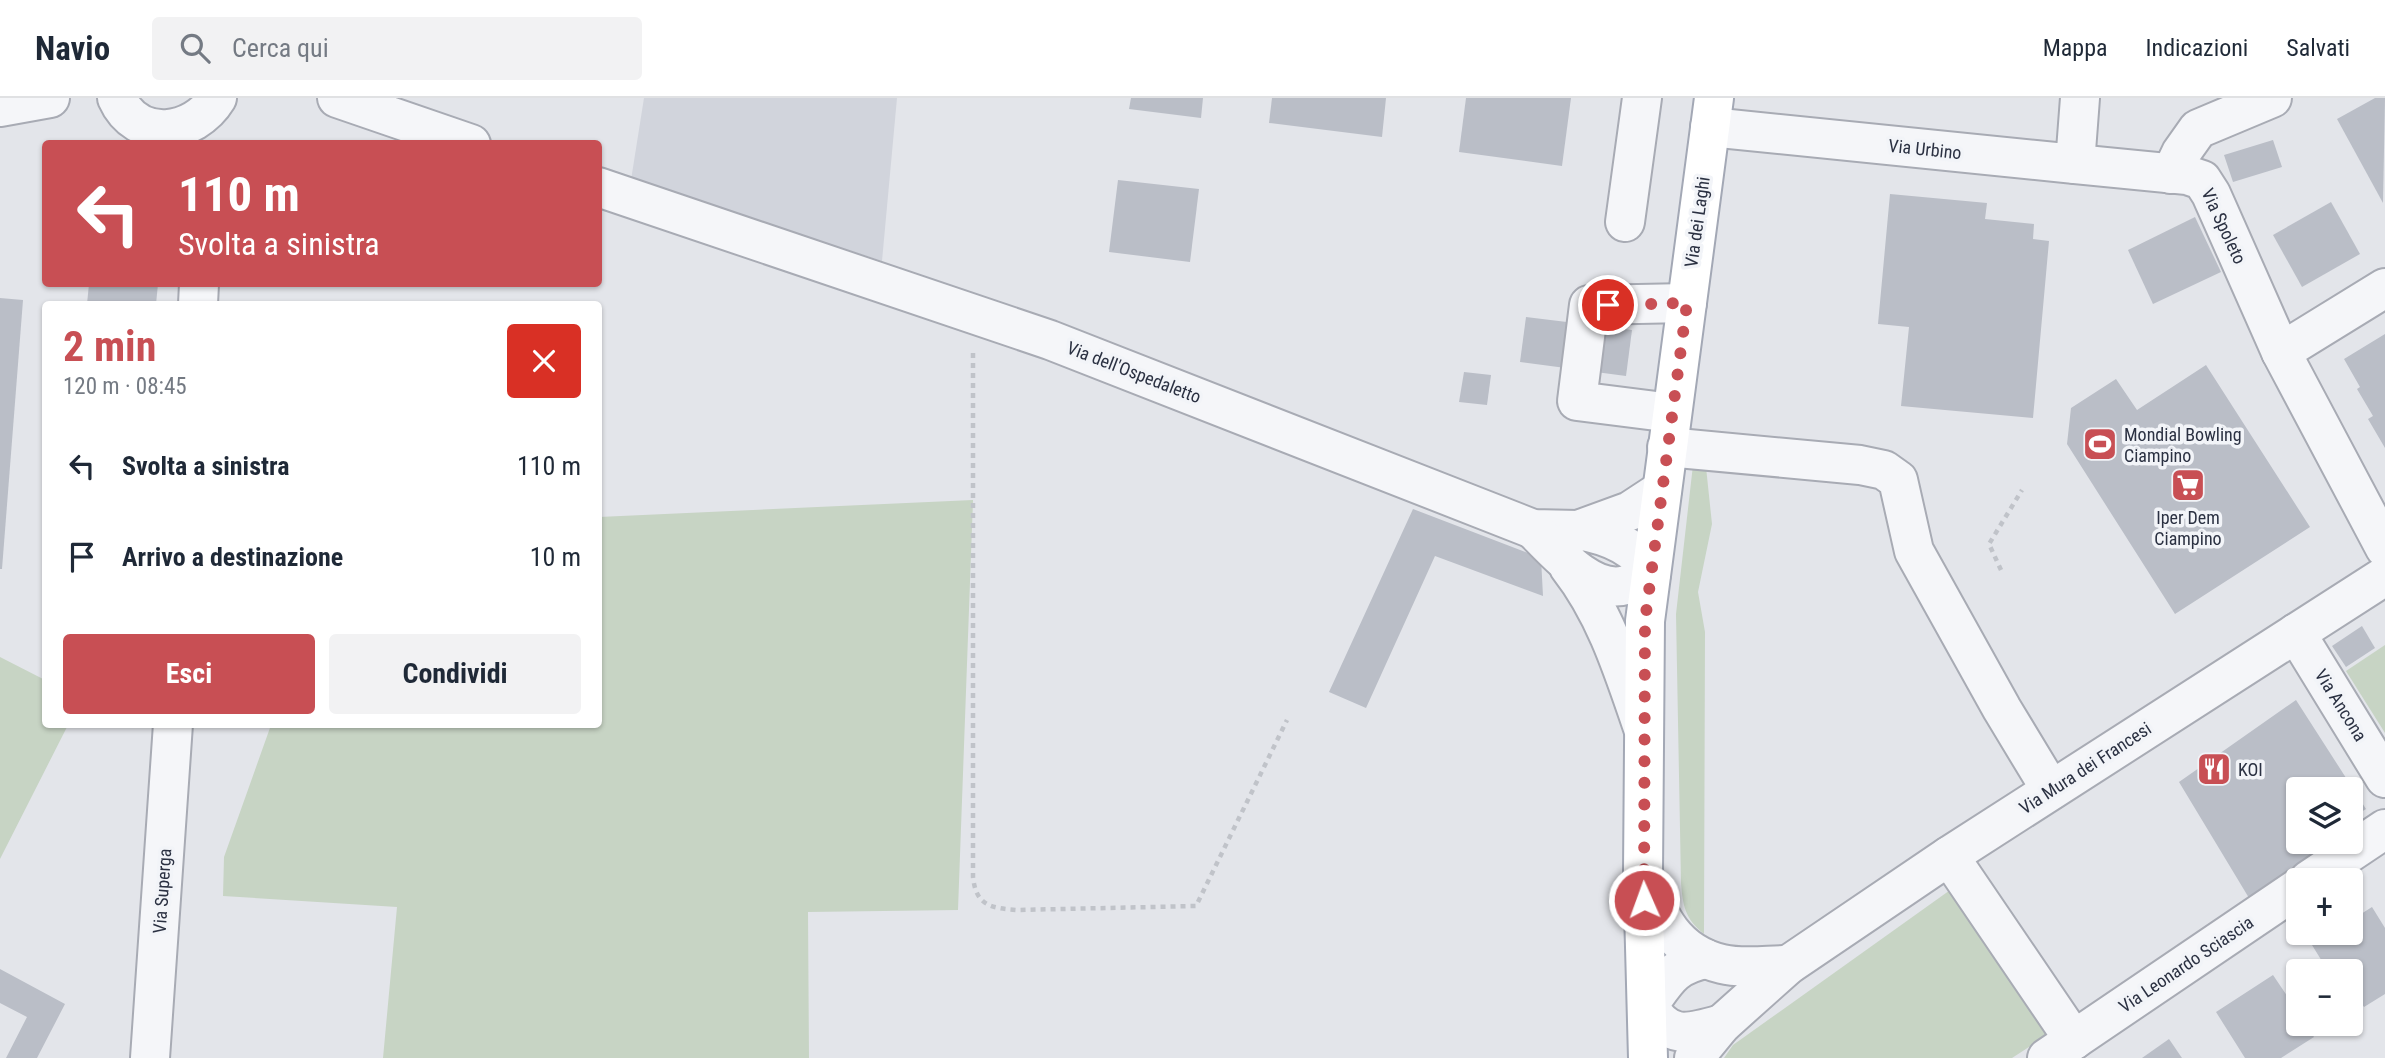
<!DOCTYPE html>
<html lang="it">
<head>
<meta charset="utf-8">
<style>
	:root { --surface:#fff; --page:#f2f2f3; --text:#1f2937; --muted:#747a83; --line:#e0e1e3; --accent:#c84f54 }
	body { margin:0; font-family:"Roboto Condensed",sans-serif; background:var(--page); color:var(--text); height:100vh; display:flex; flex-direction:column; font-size:26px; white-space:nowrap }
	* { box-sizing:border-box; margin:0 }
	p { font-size:23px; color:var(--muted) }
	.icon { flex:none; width:38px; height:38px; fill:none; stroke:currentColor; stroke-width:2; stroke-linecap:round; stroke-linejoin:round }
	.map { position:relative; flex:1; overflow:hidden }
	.drawer { position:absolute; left:42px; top:203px; width:560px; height:427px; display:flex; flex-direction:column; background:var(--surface); border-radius:7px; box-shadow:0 2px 5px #0004 }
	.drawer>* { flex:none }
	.guide { position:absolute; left:42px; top:42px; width:560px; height:147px; border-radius:7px; box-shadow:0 2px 5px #0004; background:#c84f54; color:#fff; overflow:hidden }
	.tools { position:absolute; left:2286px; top:679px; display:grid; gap:14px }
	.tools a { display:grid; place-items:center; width:77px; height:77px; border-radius:7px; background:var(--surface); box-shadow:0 2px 5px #0004; font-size:35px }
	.pin { position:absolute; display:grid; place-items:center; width:60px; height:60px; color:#fff; margin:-30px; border:4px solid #fff; border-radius:50%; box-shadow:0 2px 7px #0007 }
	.me { position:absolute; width:77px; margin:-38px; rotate:358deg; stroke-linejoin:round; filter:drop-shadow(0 0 5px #0008) }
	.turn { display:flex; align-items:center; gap:24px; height:147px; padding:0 21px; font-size:32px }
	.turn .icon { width:91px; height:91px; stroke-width:2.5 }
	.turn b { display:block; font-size:49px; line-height:60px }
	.round { display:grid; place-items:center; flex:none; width:74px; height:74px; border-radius:7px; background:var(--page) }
	.headline { display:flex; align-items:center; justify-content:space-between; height:119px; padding:0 21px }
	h1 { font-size:42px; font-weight:700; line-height:52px; color:var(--accent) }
	.button { display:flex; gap:14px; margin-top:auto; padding:14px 21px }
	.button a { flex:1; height:80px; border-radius:7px; background:var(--accent); color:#fff; font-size:28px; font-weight:700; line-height:80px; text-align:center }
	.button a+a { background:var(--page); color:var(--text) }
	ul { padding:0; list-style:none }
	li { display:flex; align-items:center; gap:21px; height:91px; padding:0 21px }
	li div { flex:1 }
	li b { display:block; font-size:26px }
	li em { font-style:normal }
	header { display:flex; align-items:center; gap:42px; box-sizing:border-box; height:98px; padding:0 35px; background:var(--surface); border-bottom:2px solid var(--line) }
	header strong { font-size:33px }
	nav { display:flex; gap:38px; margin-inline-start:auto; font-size:24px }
	.search { width:490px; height:63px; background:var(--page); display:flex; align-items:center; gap:18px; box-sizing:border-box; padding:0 24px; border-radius:7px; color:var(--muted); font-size:26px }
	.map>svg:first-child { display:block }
</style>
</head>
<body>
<header>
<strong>Navio</strong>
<div class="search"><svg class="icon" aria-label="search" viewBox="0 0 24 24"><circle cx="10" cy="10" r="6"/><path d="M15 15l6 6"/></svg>Cerca qui</div>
<nav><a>Mappa</a><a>Indicazioni</a><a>Salvati</a></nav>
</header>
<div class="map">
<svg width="2385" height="960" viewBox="0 0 2385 960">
	<rect width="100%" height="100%" fill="#e3e5ea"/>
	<!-- built -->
	<path fill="#d1d4dc" d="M 644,0 L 897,0 L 882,163 L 631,82 Z"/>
	<!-- green -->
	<g fill="#c7d4c4">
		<path d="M 1693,367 L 1706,369 L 1712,426 L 1698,494 L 1705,534 L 1704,836 C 1685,820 1683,809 1681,785 L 1676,516 Z"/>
		<path d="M 973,402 L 958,812 L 808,814 L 809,960 L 383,960 L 397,809 L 223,798 L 224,759 L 271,627 L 598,626 L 599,419 Z"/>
		<path d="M 2385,547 L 2385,635 L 2346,573 Z"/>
		<path d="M 0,559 L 45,582 L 46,626 L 68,627 L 0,761 Z"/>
		<path d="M 1953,790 L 2049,936 L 2012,960 L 1724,960 L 1733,947 Z"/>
	</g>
	<!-- building -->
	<g fill="#babec7">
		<path d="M 1131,0 L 1203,0 L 1201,20 L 1129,11 Z"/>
		<path d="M 1272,0 L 1386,0 L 1382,39 L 1269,25 Z"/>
		<path d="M 1466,0 L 1571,0 L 1562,68 L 1459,54 Z"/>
		<path d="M 2375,0 L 2385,0 L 2383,105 L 2337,21 Z"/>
		<path d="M 2273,42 L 2282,69 L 2233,84 L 2224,57 Z"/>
		<path d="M 1118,82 L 1199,91 L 1190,164 L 1109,154 Z"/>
		<path d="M 1890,96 L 1987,105 L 1985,121 L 2034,126 L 2033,141 L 2049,143 L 2033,320 L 1901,308 L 1909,229 L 1878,226 Z"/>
		<path d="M 2331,104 L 2360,156 L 2302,189 L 2273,137 Z"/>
		<path d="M 2195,119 L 2221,174 L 2153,206 L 2128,152 Z"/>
		<path d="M 89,186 L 158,186 L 156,206 L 87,206 Z"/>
		<path d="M 0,200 L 23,202 L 2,471 L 0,471 Z"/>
		<path d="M 1526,219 L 1632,232 L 1626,278 L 1520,264 Z"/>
		<path d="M 2385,236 L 2385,350 L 2368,321 L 2373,318 L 2357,291 L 2360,289 L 2344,261 Z"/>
		<path d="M 2206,267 L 2310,429 L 2175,516 L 2067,346 L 2071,310 L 2116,281 L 2137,312 Z"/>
		<path d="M 1464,274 L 1491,277 L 1487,307 L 1459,304 Z"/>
		<path d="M 1413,411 L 1541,460 L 1543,498 L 1435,458 L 1366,610 L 1329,594 Z"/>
		<path d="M 2362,528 L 2375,550 L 2346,569 L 2332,548 Z"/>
		<path d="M 2296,602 L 2366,711 L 2350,721 L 2350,691 L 2298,691 L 2298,744 L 2333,744 L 2249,800 L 2179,684 Z"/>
		<path d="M 2372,809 L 2385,830 L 2385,896 L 2364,909 L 2350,888 L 2350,873 L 2328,873 L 2312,847 L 2332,835 L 2350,835 L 2350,823 Z"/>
		<path d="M 0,871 L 65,906 L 37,960 L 6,960 L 27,919 L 0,905 Z"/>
		<path d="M 2273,877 L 2298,914 L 2298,926 L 2305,926 L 2314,939 L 2281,960 L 2245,960 L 2216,914 Z"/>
		<path d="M 2169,941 L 2182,960 L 2142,960 Z"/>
	</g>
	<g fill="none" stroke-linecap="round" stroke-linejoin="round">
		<!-- minor casing -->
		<g stroke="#a8abb4" stroke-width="42">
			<g id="minor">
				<path d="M 117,0 C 137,45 194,38 217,0"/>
				<path d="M 337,0 L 471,46"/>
				<path d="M 0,9 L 50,0"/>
				<path d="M 1710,29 L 2075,66 L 2080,0"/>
				<path d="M 2075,66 L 2187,77 L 2202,82 L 2211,96 L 2281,254 L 2385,450"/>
				<path d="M 2171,76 L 2181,55 L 2198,31 L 2272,0"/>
				<path d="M 598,89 L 1050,242 L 1533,431 L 1578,432 L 1630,413 L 1662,392"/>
				<path d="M 1625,124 L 1642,0"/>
				<path d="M 198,206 L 199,186"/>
				<path d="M 2281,254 L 2385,190"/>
				<path d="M 1672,315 L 1577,303 L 1589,207 L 1687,205"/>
				<path d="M 1667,349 L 1860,367 L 1884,372 L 1898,382 L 1914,453 L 2002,611 L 2051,692"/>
				<path d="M 1533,431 C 1555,453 1592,497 1626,487 C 1635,485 1643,479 1651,476 C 1638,448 1607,437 1578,432"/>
				<path d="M 1569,469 C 1606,516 1624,575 1643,630"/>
				<path d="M 2296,535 L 2385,680"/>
				<path d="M 1949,758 L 2074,942"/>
				<path d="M 1644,778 C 1658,819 1675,855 1722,866 C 1743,871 1767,867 1788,867"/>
				<path d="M 2309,782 L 2385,731"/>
				<path d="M 1706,861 C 1672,868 1667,882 1648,908 C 1669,942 1687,936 1722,926"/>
				<path d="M 150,960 L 173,626"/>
				<path d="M 1694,960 L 1722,926 L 1788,867 L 1949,758 L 2385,478"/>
				<path d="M 2047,960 L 2298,790"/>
			</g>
		</g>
		<!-- major casing -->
		<g stroke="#a3a8b5" stroke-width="42">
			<path id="major" d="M 1648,960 L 1643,775 L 1645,523 L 1714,0"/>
		</g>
		<!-- path -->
		<g stroke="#c0c3c9" stroke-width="4.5" stroke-dasharray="5 5" stroke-linecap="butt">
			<path d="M 973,255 L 973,779 C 976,808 991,810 1017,812 L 1196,808 L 1287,622"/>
			<path d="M 2001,472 L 1989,446 L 2022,392"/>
		</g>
		<!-- minor -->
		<use href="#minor" stroke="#f5f6f9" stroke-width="38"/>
		<!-- major -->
		<use href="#major" stroke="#fff" stroke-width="38"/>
	</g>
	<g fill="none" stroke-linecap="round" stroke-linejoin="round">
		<!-- route -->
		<path stroke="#c84f54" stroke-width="12" stroke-dasharray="0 21.6" d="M 1608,207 L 1687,205 L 1645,523 L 1644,802"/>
	</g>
	<!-- icons -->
	<defs>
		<g id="stadium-square" transform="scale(1.75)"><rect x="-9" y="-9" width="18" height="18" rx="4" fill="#c84f54" stroke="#f2f4f8"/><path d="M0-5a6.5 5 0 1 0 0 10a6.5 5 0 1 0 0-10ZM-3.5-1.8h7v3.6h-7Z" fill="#fff"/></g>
		<g id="supermarket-square" transform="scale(1.75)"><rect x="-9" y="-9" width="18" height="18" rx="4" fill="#c84f54" stroke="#f2f4f8"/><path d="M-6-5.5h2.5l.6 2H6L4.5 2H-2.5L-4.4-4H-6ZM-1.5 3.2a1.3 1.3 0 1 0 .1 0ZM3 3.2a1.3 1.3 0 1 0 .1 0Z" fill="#fff"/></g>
		<g id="restaurant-square" transform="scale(1.75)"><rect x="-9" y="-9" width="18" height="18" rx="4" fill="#c84f54" stroke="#f2f4f8"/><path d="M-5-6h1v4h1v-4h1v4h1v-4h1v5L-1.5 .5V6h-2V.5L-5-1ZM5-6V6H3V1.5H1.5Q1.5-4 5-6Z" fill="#fff"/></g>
	</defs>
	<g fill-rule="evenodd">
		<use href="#stadium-square" x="2100" y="346"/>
		<use href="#supermarket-square" x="2188" y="387"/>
		<use href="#restaurant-square" x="2214" y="671"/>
	</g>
	<g text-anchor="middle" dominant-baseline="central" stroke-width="7" stroke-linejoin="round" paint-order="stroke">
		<!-- street labels -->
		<g font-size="18" fill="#2b3142" stroke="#f2f4f8">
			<text transform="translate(1925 51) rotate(6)">Via Urbino</text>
			<text transform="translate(1697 124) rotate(-82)">Via dei Laghi</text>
			<text transform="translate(2224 128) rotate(65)">Via Spoleto</text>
			<text transform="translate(1134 274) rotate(21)">Via dell'Ospedaletto</text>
			<text transform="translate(2341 607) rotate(58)">Via Ancona</text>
			<text transform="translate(2085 670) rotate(-33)">Via Mura dei Francesi</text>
			<text transform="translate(162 793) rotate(-86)">Via Superga</text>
			<text transform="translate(2186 866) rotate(-34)">Via Leonardo Sciascia</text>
		</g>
		<!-- poi labels -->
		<g font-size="18" fill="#2b3142" stroke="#f2f4f8" text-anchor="start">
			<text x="2124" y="336">Mondial Bowling<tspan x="2124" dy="21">Ciampino</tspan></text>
			<text x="2188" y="419" text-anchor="middle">Iper Dem<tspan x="2188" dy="21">Ciampino</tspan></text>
			<text x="2238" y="671">KOI</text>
		</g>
	</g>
</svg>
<div class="tools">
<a><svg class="icon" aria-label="layers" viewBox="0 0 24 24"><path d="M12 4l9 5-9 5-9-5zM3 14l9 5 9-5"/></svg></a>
<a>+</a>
<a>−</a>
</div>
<div class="pin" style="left:1608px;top:207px;background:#d93025"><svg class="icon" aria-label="arrive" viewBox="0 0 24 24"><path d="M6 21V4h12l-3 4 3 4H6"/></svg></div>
<svg class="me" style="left:1644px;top:802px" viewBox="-20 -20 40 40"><circle r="17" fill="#c84f54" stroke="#fff" stroke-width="3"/><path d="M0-11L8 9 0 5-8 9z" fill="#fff"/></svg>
<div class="guide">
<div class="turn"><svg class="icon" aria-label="left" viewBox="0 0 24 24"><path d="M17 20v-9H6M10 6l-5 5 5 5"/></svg><div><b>110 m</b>Svolta a sinistra</div></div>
</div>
<section class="drawer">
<div class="headline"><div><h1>2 min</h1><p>120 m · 08:45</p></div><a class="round" style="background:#d93025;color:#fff"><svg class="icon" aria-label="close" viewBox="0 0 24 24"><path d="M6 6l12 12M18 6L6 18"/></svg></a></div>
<ul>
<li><svg class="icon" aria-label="left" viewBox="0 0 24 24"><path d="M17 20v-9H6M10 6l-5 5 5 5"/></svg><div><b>Svolta a sinistra</b></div><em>110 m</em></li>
<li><svg class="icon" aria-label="arrive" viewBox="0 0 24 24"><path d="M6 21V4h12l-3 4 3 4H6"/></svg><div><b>Arrivo a destinazione</b></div><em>10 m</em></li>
</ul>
<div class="button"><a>Esci</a><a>Condividi</a></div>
</section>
</div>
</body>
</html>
